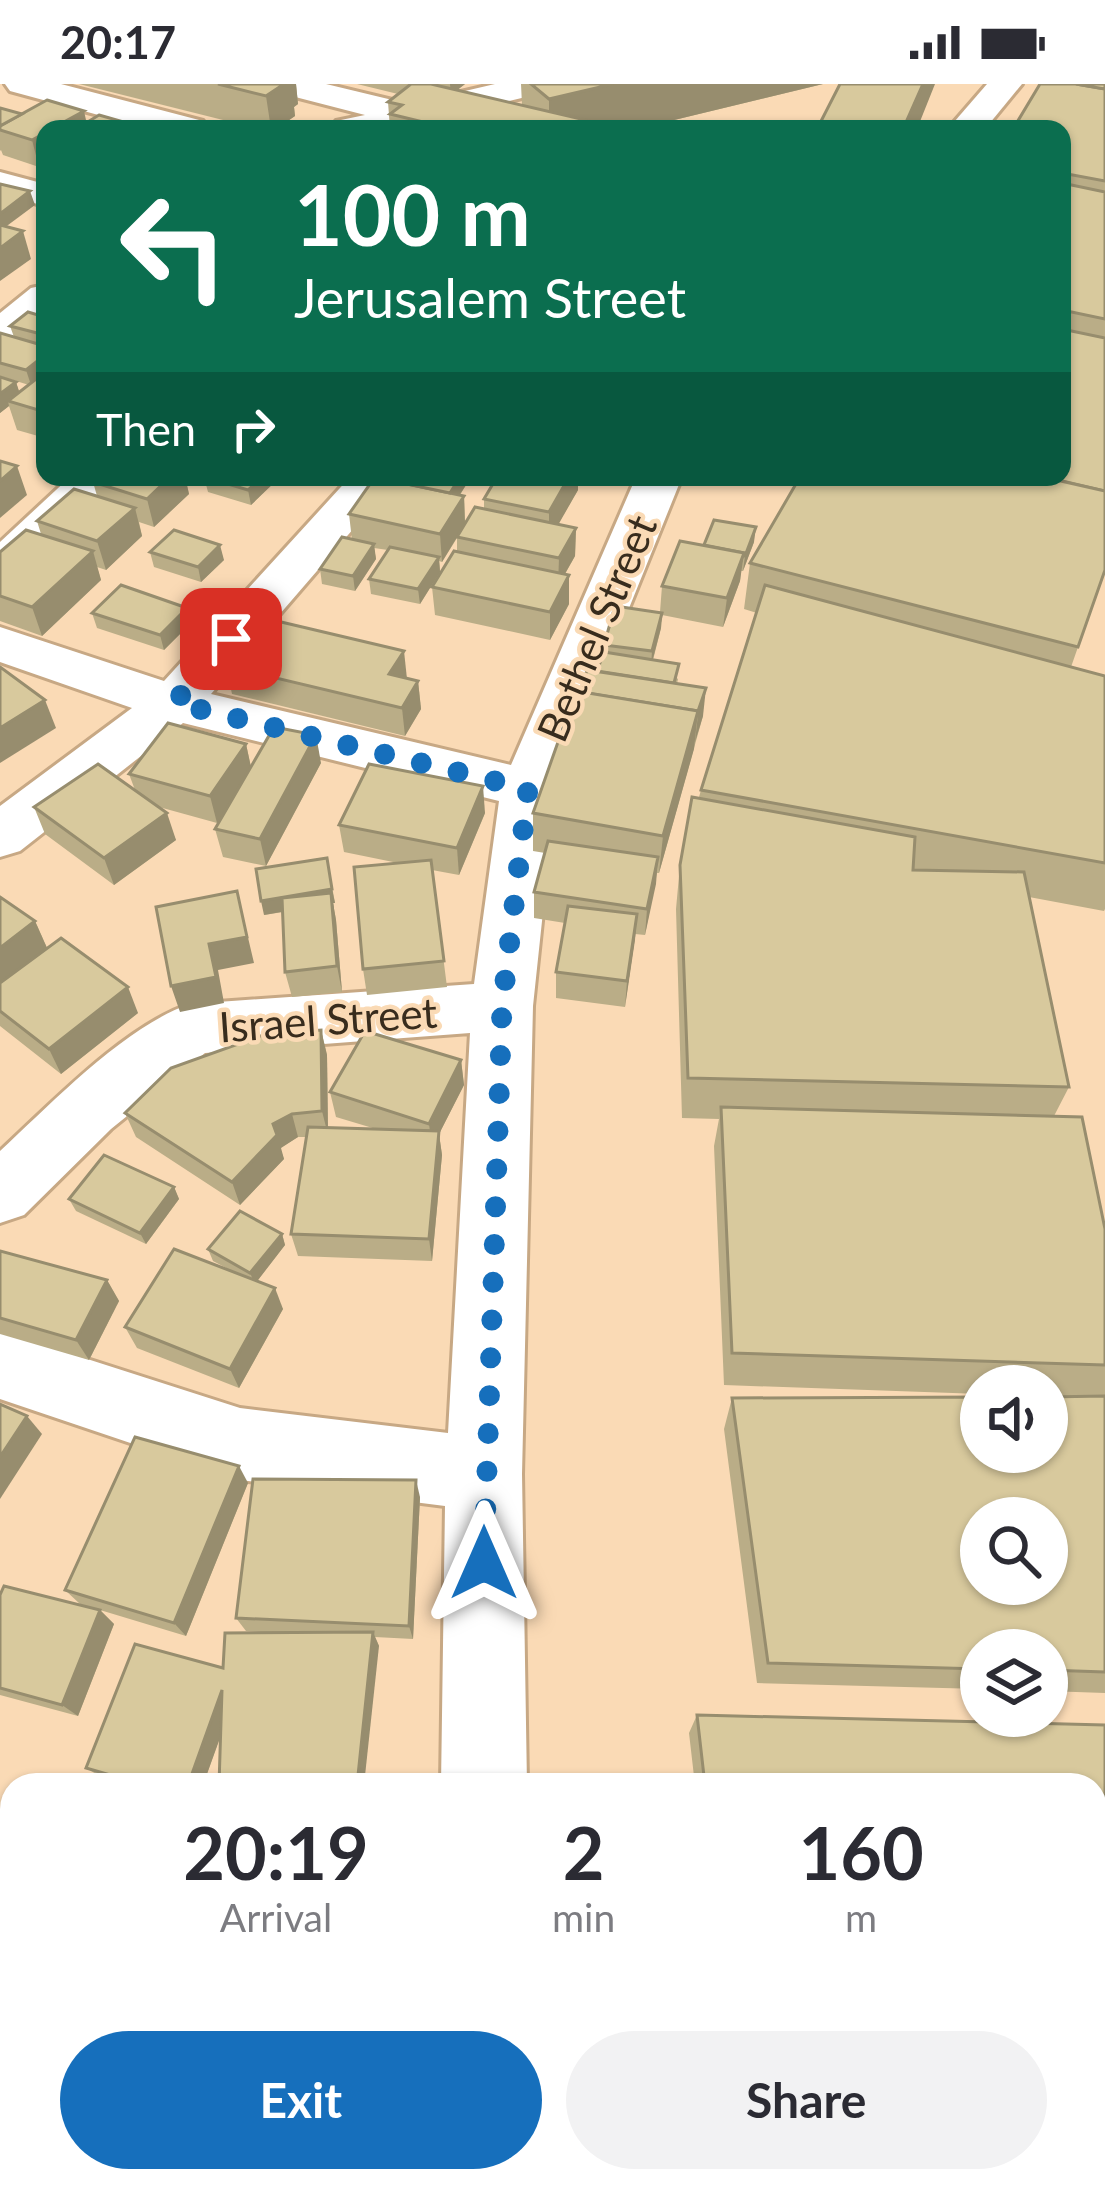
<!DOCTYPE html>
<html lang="en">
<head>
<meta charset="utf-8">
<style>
	:root { --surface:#fff; --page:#f2f2f3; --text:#2b2b33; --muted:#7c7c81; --accent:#166fbc }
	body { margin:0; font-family:Lato,sans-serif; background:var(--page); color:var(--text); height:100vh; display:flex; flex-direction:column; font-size:45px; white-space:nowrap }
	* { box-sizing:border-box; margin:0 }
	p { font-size:39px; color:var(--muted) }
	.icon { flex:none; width:66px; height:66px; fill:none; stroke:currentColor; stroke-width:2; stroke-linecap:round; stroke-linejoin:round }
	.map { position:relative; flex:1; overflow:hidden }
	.side { position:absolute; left:0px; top:1689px; width:1107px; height:420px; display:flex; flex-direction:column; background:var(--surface); border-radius:36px 36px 0 0; box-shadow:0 3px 9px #0004 }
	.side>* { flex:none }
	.banner { position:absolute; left:36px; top:36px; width:1035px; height:366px; border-radius:24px; box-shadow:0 3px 9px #0004; background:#0b6e4f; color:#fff; overflow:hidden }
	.buttons { position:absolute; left:960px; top:1281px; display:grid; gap:24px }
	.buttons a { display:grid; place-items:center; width:108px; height:108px; border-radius:50%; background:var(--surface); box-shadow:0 3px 9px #0004; font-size:60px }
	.pin { position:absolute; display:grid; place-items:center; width:102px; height:102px; color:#fff; margin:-51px; border-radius:24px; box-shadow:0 6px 18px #0006 }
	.me { position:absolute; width:132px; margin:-66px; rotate:0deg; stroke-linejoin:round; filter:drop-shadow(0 0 9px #0008) }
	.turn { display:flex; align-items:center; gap:42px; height:252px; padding:0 60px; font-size:54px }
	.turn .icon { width:156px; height:156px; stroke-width:2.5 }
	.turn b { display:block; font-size:84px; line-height:102px }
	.then { display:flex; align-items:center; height:114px; padding:0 60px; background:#0003; gap:24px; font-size:45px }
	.eta { display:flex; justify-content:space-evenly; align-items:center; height:204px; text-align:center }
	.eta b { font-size:72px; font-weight:700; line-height:84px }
	.button { display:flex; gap:24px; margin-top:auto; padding:24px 60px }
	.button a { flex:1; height:138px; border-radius:72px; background:var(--accent); color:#fff; font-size:48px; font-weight:700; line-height:138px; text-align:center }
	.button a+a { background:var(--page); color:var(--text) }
	.status { display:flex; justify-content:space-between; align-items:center; height:84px; padding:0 60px; background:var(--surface); direction:ltr }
	.status svg { height:33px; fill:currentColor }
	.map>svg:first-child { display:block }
</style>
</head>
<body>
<div class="status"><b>20:17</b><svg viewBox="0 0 49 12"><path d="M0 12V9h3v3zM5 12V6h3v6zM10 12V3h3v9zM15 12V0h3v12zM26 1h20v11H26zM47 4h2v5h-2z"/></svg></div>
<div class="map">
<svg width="1105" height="2109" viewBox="0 0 1105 2109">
	<rect width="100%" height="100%" fill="#fadab5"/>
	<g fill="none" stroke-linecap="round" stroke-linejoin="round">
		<!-- minor casing -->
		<g stroke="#c7a884" stroke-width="6">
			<g id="minor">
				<path d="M 5,0 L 61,0 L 203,37 L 208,45 L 150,45 L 10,7 Z"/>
				<path d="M 267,0 L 326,0 L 409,20 L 495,0 L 556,0 L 551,7 L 393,45 L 331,45 L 336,37 L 365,31 L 272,7 Z"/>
				<path d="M 987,0 L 1022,0 L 985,45 L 948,45 Z"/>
				<path d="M 0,88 L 45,100 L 45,122 L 0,110 Z"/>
				<path d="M 45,201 L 45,234 L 15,259 L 0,262 L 0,229 L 31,204 Z"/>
				<path d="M 70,393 L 120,393 L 17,496 L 0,500 L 0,458 Z"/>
				<path d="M 350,393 L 398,393 L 211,610 L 511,681 L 636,393 L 682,393 L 556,705 L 533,922 L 522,1390 L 527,1701 L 441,1701 L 445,1422 L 240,1396 L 0,1315 L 0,1247 L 240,1324 L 448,1349 L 470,949 L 205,969 L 111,1045 L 24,1131 L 0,1139 L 0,1067 C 51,1020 125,942 190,920 L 474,900 L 499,717 L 183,639 L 20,767 L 0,773 L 0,722 L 132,624 L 0,578 L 0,543 L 164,597 Z"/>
				<path d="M 0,1738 L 12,1743 L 12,1834 L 0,1829 Z"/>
			</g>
		</g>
		<!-- minor -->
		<use href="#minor" fill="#fff" fill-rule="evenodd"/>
	</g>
	<!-- wall -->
	<g fill="#baad87">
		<path d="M 79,0 L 296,0 L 298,20 L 294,23 L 295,32 L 276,45 L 259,45 Z"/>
		<path d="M 357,0 L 465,0 L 457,6 L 522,21 L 521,0 L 823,0 L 637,45 L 390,45 L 388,18 L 398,10 Z"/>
		<path d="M 1105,0 L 1105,486 L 1071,583 L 1105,592 L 1105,825 L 1104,827 L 1029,813 L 1069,1003 L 1054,1032 L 1105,1145 L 1105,1609 L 1047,1607 L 1047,1566 L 981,1566 L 981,1605 L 757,1599 L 724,1345 L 732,1314 L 1073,1313 L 1047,1312 L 1047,1302 L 981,1302 L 981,1310 L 724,1301 L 714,1062 L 719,1035 L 682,1034 L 676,825 L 680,781 L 701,706 L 757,529 L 744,525 L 750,479 L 1062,393 L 1062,45 Z"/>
		<path d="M 0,24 L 22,30 L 86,39 L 138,42 L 45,45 L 45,80 L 39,83 L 3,71 L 1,66 L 0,67 Z"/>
		<path d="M 45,233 L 45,354 L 17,346 L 9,322 L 0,329 L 0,293 L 16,298 L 19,308 L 29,301 L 0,292 L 0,249 L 14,253 L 10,242 Z"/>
		<path d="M 98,393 L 200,393 L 194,399 L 186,397 L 189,410 L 154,443 L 139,438 L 142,452 L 106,486 L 97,483 L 101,496 L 42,552 L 0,537 L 0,468 L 41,450 L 37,437 L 97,412 L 93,398 Z"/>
		<path d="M 204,393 L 280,393 L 251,421 L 208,408 Z"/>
		<path d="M 394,393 L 465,393 L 466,401 L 460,411 L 464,412 L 465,439 L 484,425 L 484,415 L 497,393 L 610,393 L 606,400 L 578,395 L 578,406 L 558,440 L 576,444 L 575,472 L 565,490 L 569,491 L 569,520 L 550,556 L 435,531 L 432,503 L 457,468 L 457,454 L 442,478 L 439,477 L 440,488 L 420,520 L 371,510 L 369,495 L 388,466 L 374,464 L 376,475 L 355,507 L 322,500 L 320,485 L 352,456 L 349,430 Z"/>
		<path d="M 754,458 L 743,487 L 741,487 L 740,497 L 723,543 L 662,531 L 661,544 L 653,576 L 678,595 L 677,600 L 703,632 L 659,789 L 657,789 L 645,851 L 635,850 L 625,923 L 556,914 L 556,888 L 565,839 L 534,834 L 534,808 L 545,769 L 533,767 L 533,729 L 580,608 L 597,587 L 604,568 L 604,561 L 660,528 L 662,502 L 704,461 Z"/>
		<path d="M 150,468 L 224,476 L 201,498 L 154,483 Z"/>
		<path d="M 92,529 L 191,539 L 164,566 L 97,544 Z"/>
		<path d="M 226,582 L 407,594 L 418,597 L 421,625 L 405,652 L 232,610 Z"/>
		<path d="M 246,660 L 251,683 L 321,679 L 266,782 L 223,773 L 215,745 L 228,723 L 217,739 L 159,723 L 176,756 L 114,801 L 45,750 L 34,723 L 135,706 L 129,690 Z"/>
		<path d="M 485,729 L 459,791 L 432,786 L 447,903 L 367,911 L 363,885 L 398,779 L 344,768 L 339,741 Z"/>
		<path d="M 327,774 L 335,819 L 333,819 L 336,836 L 342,908 L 292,913 L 285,888 L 283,828 L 264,831 Z"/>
		<path d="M 0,813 L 35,837 L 47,864 L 138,929 L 61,990 L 0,942 Z"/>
		<path d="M 321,946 L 327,971 L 328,1044 L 376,1045 L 336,1033 L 330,1008 L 461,976 L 464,1001 L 439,1050 L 442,1071 L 432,1177 L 298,1172 L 291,1150 L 306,1053 L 298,1053 L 280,1064 L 284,1075 L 240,1121 L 136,1053 L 125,1029 Z"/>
		<path d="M 174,1103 L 179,1115 L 146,1160 L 76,1127 L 69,1115 Z"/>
		<path d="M 282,1150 L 285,1161 L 257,1197 L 283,1225 L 239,1304 L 137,1264 L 125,1243 L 232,1187 L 213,1177 L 208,1165 Z"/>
		<path d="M 0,1167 L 107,1196 L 119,1217 L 89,1276 L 0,1250 Z"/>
		<path d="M 248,1399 L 186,1552 L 100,1526 L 114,1540 L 78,1632 L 0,1611 L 0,1511 L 80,1520 L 65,1506 Z"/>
		<path d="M 420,1413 L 413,1555 L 375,1553 L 379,1562 L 220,1653 L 203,1701 L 128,1701 L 101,1693 L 86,1684 L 275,1549 L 246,1547 L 236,1534 Z"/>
		<path d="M 697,1631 L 1105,1641 L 1105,2109 L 739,2109 L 738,2097 L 1095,2097 L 1095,1701 L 695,1701 L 689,1649 Z"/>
	</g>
	<!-- shaded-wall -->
	<g fill="#978d6e">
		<path d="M 281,0 L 296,0 L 298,20 L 294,23 L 295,32 L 276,45 L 271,45 L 266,12 Z"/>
		<path d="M 450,0 L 465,0 L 451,11 Z"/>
		<path d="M 613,0 L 823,0 L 637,45 L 549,45 L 549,15 Z"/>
		<path d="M 923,0 L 935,0 L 917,45 L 903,45 Z"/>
		<path d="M 84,27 L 88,45 L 51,45 Z"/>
		<path d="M 45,49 L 45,65 L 43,64 L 45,80 L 39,83 L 32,56 Z"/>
		<path d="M 30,107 L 35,121 L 0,147 L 0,130 Z"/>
		<path d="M 23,147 L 31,175 L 0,197 L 0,164 Z"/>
		<path d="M 45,271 L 45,290 L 31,301 L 26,286 Z"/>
		<path d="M 16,298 L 21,313 L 8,317 L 9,322 L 0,329 L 0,310 Z"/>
		<path d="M 17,382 L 27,411 L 0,434 L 0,397 Z"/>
		<path d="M 170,393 L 185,393 L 189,410 L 154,443 L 147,415 Z"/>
		<path d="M 262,393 L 280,393 L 251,421 L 248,406 Z"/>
		<path d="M 460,393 L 465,393 L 466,401 L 449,427 L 448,412 Z"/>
		<path d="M 569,393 L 578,393 L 578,406 L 549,457 L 549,428 Z"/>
		<path d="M 464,412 L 465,440 L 442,478 L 440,450 Z"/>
		<path d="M 135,424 L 142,452 L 106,486 L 97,457 Z"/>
		<path d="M 756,443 L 754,458 L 743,487 L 745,472 Z"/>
		<path d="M 576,444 L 575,472 L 558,502 L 559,474 Z"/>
		<path d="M 374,460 L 376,475 L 355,507 L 353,492 Z"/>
		<path d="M 220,461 L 224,476 L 201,498 L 198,483 Z"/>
		<path d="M 93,467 L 101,496 L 42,552 L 32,523 Z"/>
		<path d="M 744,469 L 740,497 L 723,543 L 727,514 Z"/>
		<path d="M 439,473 L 440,488 L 420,520 L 418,505 Z"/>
		<path d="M 569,491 L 569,520 L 550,556 L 550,528 Z"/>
		<path d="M 187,524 L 191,539 L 164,566 L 160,551 Z"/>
		<path d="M 662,529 L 661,544 L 651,582 L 652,567 Z"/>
		<path d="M 404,567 L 407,595 L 389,590 Z"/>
		<path d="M 418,597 L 421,625 L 405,652 L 402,624 Z"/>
		<path d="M 706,604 L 703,632 L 695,658 L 698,630 Z"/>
		<path d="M 45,616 L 56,644 L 0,679 L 0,644 Z"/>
		<path d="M 698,627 L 694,665 L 659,789 L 663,752 Z"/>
		<path d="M 316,651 L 321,679 L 266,782 L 260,755 Z"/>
		<path d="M 246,660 L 252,688 L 217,739 L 210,712 Z"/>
		<path d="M 483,702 L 485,729 L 459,791 L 457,764 Z"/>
		<path d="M 167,729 L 176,756 L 114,801 L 104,774 Z"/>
		<path d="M 658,773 L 656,800 L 645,851 L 647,825 Z"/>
		<path d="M 332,805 L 335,819 L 333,819 L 336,836 L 342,908 L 337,882 L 332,819 L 264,831 L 261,817 Z"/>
		<path d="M 237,807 L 254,879 L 218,886 L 224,919 L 180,928 L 171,902 L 209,860 Z"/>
		<path d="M 637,830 L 635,856 L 625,923 L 627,897 Z"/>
		<path d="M 35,837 L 47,864 L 0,900 L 0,864 Z"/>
		<path d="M 128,903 L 138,929 L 61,990 L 49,965 Z"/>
		<path d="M 321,946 L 327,971 L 328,1051 L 322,1027 Z"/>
		<path d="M 461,976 L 464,1001 L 439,1050 L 442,1071 L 432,1177 L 429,1155 L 432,1063 L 429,1040 Z"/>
		<path d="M 292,1030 L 298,1053 L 281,1064 L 284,1075 L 240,1121 L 232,1098 L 273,1040 Z"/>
		<path d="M 174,1103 L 179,1115 L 146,1160 L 140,1149 Z"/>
		<path d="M 282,1150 L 285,1161 L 255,1200 L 250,1189 Z"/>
		<path d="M 107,1196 L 119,1217 L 89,1276 L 76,1256 Z"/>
		<path d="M 275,1204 L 283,1225 L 239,1304 L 230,1285 Z"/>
		<path d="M 27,1332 L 42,1350 L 0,1415 L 0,1373 Z"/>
		<path d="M 239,1382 L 248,1399 L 186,1552 L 174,1539 Z"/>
		<path d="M 416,1396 L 420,1413 L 413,1555 L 409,1542 Z"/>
		<path d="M 100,1526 L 114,1540 L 78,1632 L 62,1621 Z"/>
		<path d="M 373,1548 L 379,1562 L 364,1701 L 357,1701 Z"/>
		<path d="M 222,1606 L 233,1618 L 203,1701 L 188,1701 Z"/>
	</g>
	<!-- building -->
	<g fill="#d8c99d" stroke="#978d6e" stroke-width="3" fill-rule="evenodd">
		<path d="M 218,0 L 284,0 L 266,12 Z"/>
		<path d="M 411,0 L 431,0 L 624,45 L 452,45 L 390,30 L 402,21 L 388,18 Z"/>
		<path d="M 531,0 L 613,0 L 549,15 Z"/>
		<path d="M 840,0 L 923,0 L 903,45 L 817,45 Z"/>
		<path d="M 1040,0 L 1076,0 L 1105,5 L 1105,97 L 1062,89 L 1062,45 L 1013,45 Z"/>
		<path d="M 1076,0 L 1105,0 L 1105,5 Z"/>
		<path d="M 47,16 L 84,27 L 51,45 L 45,45 L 45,49 L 32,56 L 0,46 L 0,42 Z"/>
		<path d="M 0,24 L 22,30 L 0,42 Z"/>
		<path d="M 99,31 L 138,42 L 134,45 L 76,45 Z"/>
		<path d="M 1062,99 L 1105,108 L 1105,235 L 1062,226 Z"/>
		<path d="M 0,100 L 30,107 L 0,130 Z"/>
		<path d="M 0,141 L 23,147 L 0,164 Z"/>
		<path d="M 28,228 L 45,233 L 45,251 L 10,242 Z"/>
		<path d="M 1062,245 L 1105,254 L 1105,407 L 1045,393 L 1062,393 Z"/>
		<path d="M 0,249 L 45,262 L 45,271 L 26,286 L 0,279 Z"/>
		<path d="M 45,288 L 45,328 L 8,317 Z"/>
		<path d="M 0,293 L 16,298 L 0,310 Z"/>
		<path d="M 0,377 L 17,382 L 0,397 Z"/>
		<path d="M 98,393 L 170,393 L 147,415 L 93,398 Z"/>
		<path d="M 205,393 L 262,393 L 248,406 Z"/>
		<path d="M 375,393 L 464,412 L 440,450 L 349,430 Z"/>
		<path d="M 394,393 L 460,393 L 450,409 L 392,397 Z"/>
		<path d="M 497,393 L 569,393 L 549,428 L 484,415 Z"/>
		<path d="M 800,393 L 1043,393 L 1105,407 L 1105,486 L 1078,563 L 750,479 Z"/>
		<path d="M 74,405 L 135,424 L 97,457 L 37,437 Z"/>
		<path d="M 475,423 L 576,444 L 559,474 L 457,453 Z"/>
		<path d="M 714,436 L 756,443 L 745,472 L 743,472 L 744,469 L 704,461 Z"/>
		<path d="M 26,446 L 93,467 L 32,523 L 0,512 L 0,468 Z"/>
		<path d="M 174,446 L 220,461 L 198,483 L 150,468 Z"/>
		<path d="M 342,453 L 374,460 L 353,492 L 320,485 Z"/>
		<path d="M 680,457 L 744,469 L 727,514 L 662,502 Z"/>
		<path d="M 390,463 L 439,473 L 418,505 L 369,495 Z"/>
		<path d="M 454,467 L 569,491 L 550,528 L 432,503 Z"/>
		<path d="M 121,501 L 187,524 L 160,551 L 92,529 Z"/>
		<path d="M 765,501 L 1105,592 L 1105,779 L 701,706 Z"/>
		<path d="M 615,522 L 662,529 L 652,567 L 604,561 Z"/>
		<path d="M 260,533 L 404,567 L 389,590 L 418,597 L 402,624 L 226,582 Z"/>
		<path d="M 604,568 L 679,580 L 674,599 L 597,587 Z"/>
		<path d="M 0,583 L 45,616 L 0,644 Z"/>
		<path d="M 587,586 L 706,604 L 697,630 L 698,627 L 580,608 Z"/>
		<path d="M 576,607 L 698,627 L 663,752 L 533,729 Z"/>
		<path d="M 168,639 L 246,660 L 210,712 L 129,690 Z"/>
		<path d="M 274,643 L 316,651 L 260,755 L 215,745 Z"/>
		<path d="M 98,680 L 167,729 L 104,774 L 34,723 Z"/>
		<path d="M 369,680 L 483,702 L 457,764 L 339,741 Z"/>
		<path d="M 692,713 L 915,753 L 913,786 L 1024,788 L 1069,1003 L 688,994 L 680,781 Z"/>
		<path d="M 548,757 L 658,773 L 647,825 L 534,808 Z"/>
		<path d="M 327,774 L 332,805 L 261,817 L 256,785 Z"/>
		<path d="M 431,776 L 444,877 L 363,885 L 354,783 Z"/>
		<path d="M 237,807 L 247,853 L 209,860 L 216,893 L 171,902 L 156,823 Z"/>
		<path d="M 331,809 L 337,882 L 285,888 L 282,814 Z"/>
		<path d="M 0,813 L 35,837 L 0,864 Z"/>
		<path d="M 568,822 L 637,830 L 627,897 L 556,888 Z"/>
		<path d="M 61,854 L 128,903 L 49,965 L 0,927 L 0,899 Z"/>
		<path d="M 321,946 L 322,1027 L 292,1030 L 273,1040 L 277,1051 L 232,1098 L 125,1029 L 171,984 L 266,950 Z"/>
		<path d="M 365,947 L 461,976 L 429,1040 L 330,1008 Z"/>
		<path d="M 721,1023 L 1082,1033 L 1105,1145 L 1105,1281 L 732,1269 Z"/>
		<path d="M 308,1043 L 439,1047 L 429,1155 L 291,1150 Z"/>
		<path d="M 104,1071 L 174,1103 L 140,1149 L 69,1115 Z"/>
		<path d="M 240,1127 L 282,1150 L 250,1189 L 208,1165 Z"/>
		<path d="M 174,1165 L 275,1204 L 230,1285 L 125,1243 Z"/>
		<path d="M 0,1167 L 107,1196 L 76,1256 L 0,1234 Z"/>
		<path d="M 1105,1312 L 1105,1588 L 1047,1586 L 1047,1566 L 981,1566 L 981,1585 L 768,1579 L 732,1314 L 981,1313 L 981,1368 L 1047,1368 L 1047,1313 ZM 981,1434 L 1047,1434 L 1047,1500 L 981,1500 Z"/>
		<path d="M 0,1320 L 27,1332 L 0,1373 Z"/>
		<path d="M 135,1353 L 239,1382 L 174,1539 L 65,1506 Z"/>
		<path d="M 253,1395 L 416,1396 L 409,1542 L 236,1534 Z"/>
		<path d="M 4,1502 L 100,1526 L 62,1621 L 0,1604 L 0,1511 Z"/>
		<path d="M 373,1548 L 357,1701 L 219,1701 L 222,1606 L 188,1701 L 145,1701 L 86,1684 L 135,1560 L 223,1584 L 225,1549 Z"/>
		<path d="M 697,1631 L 1105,1641 L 1105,2109 L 750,2109 L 749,2097 L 1095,2097 L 1095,1701 L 705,1701 Z"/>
		<path d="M 0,1896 L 12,1897 L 12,2097 L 308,2097 L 306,2109 L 0,2109 Z"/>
	</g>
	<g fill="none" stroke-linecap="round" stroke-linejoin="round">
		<!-- route -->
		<path stroke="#166fbc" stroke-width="21" stroke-dasharray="0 37.8" d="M 231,555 L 174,619 L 528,705 L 502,922 L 484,1479"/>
	</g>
	<g text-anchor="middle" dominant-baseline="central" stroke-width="9" stroke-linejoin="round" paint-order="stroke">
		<!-- street labels -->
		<g font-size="42" fill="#382c1d" stroke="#fadab5">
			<text transform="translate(596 544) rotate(-67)">Bethel Street</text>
			<text transform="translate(328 935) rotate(-4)">Israel Street</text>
		</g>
	</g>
</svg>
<div class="buttons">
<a><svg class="icon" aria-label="sound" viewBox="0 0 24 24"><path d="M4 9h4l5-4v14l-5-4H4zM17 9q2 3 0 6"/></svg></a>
<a><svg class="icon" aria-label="search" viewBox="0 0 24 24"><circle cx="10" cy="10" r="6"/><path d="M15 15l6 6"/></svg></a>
<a><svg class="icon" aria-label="layers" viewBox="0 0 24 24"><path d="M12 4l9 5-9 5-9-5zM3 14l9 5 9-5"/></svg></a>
</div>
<div class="pin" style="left:231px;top:555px;background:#d93025"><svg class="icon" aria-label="arrive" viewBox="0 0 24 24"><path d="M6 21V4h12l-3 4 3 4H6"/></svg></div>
<svg class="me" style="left:484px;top:1479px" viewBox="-20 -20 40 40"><path d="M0-17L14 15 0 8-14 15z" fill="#166fbc" stroke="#fff" stroke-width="4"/></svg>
<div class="banner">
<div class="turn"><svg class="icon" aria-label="left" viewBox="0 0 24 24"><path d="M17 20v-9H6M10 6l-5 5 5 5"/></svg><div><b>100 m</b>Jerusalem Street</div></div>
<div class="then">Then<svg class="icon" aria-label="right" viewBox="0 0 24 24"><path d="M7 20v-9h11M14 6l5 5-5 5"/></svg></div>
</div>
<section class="side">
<div class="eta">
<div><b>20:19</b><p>Arrival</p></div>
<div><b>2</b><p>min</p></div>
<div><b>160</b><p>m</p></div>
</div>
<div class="button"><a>Exit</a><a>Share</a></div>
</section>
</div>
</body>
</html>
